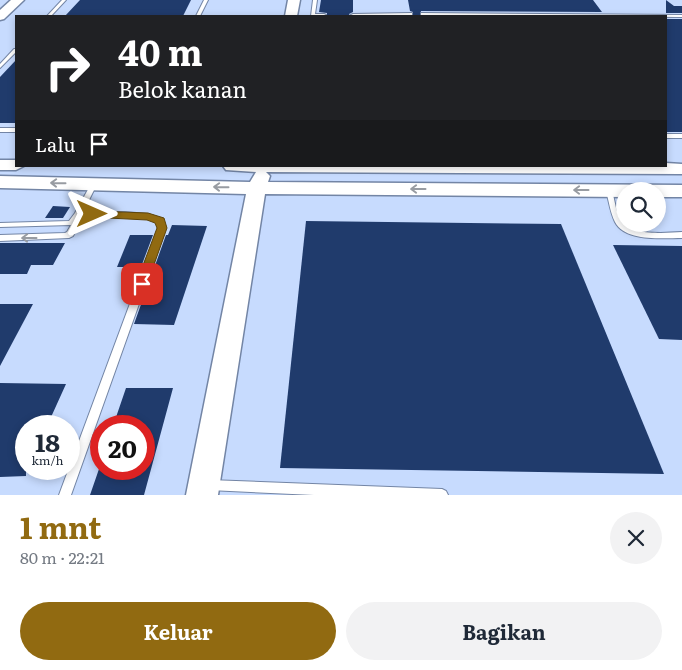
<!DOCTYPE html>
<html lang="id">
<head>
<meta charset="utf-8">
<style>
	:root { --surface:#fff; --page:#f2f2f3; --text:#1f2937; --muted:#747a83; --accent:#916a11 }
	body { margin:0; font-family:Literata,serif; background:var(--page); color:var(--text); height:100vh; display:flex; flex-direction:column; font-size:19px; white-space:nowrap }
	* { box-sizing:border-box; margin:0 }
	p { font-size:16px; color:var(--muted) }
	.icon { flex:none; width:28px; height:28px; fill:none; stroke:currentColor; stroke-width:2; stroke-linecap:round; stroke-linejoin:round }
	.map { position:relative; height:495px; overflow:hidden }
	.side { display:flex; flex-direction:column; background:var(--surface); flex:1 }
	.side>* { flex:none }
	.top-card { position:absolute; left:15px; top:15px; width:652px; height:152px; border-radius:0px; box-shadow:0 2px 8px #0003; background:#202124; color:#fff; overflow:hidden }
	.tools { position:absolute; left:616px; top:182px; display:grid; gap:10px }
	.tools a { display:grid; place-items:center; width:50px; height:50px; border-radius:50%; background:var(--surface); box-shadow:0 2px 8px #0003; font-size:25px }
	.speed { position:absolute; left:15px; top:415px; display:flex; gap:10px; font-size:25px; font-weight:700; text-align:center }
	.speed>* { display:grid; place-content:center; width:65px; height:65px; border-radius:50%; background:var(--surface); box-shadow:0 2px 8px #0003; line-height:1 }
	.speed small { font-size:12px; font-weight:400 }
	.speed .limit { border:8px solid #d22; background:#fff; color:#111 }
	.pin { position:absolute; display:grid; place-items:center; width:42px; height:42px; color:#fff; margin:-21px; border-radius:10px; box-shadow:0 2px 8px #0006 }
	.me { position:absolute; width:55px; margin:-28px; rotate:90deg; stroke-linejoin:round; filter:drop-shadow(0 0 4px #0008) }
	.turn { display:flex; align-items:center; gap:18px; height:105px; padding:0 20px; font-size:22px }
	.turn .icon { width:65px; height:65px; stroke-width:2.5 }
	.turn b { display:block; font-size:35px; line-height:42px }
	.then { display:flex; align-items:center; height:48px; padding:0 20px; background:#0003; gap:10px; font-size:19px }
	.round { display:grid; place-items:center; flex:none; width:52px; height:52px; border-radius:26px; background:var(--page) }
	.summary { display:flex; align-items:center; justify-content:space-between; height:85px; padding:0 20px }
	h1 { font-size:30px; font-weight:700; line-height:38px; color:var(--accent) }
	.primary-button { display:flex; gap:10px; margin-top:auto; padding:10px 20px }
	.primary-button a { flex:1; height:58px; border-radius:30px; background:var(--accent); color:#fff; font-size:20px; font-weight:700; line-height:58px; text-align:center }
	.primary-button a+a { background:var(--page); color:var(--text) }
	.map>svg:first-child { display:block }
</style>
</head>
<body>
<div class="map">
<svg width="682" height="495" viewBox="0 0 682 495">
	<rect width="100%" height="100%" fill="#c7dbfe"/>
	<!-- building -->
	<g fill="#203b6c">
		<path d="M 80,0 L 191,0 L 183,16 L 65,16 Z"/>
		<path d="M 321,0 L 353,0 L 353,12 L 349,14 L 350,16 L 327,16 L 327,13 L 319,12 Z"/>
		<path d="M 408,0 L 593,0 L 602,12 L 421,11 L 420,16 L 413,16 L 413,12 L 410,11 Z"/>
		<path d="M 666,0 L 674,6 L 682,6 L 682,13 L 666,13 Z"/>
		<rect x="666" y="19" width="16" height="113"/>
		<path d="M 16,60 L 16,123 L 0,123 L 0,77 Z"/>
		<path d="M 53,206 L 70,207 L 63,218 L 45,218 Z"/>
		<path d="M 306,221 L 561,224 L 664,474 L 280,468 Z"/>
		<path d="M 172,225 L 207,226 L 174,325 L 134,324 L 166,235 L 168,235 Z"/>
		<path d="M 130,235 L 153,235 L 141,267 L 117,267 Z"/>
		<path d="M 0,243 L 65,243 L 53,265 L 31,265 L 27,274 L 0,274 Z"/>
		<path d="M 613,245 L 682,246 L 682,340 L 659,339 Z"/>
		<path d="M 0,304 L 33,304 L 0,366 Z"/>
		<path d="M 0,383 L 66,384 L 47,426 L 26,426 L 26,476 L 0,477 Z"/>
		<path d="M 126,388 L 173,388 L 144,495 L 90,495 L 99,469 L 144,469 L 144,426 L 113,426 Z"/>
	</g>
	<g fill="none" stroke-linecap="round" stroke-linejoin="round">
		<!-- lane casing -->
		<g stroke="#7385a5" stroke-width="2">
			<g id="lane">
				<path d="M 62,0 L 66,0 L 51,16 L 47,16 Z"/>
				<path d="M 204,0 L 208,0 L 200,16 L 196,16 Z"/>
				<path d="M 313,0 L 317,0 L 315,14 L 324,14 L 326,15 L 325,16 L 311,16 Z"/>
				<path d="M 411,13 L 412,13 L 412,15 L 353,16 L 351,15 L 353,14 Z"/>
				<path d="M 422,13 L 682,15 L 682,17 L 421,15 L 421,13 Z"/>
				<path d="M 14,49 L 16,49 L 16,52 L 0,68 L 0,64 Z"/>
				<rect x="0" y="128" width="16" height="4"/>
				<rect x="666" y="134" width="16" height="4"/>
				<path d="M 94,182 L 97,184 L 83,212 L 125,212 L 148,214 L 163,219 L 166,228 L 71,495 L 59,495 L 158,228 L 157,222 C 134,213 105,216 80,216 L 82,219 L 73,236 L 69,238 L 0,241 L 0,235 L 65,233 L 67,232 L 71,225 L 0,227 L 0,223 L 69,221 L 75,213 L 91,184 Z"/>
				<path d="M 609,189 L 612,191 C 615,201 616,213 621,221 C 631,236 667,233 682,232 L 682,238 C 663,238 625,242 615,222 C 610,212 609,201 606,191 Z"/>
				<path d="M 209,480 L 442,489 L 446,491 L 448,495 L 314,495 L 209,490 L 205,489 L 204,485 L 205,481 Z"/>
			</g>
		</g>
		<!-- secondary casing -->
		<g stroke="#7385a5" stroke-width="3">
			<g id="secondary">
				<path d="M 11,0 L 24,0 L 4,19 L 0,20 L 0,10 Z"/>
				<path d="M 288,0 L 300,0 L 297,16 L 285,16 Z"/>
				<path d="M 0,160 L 16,160 L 16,166 L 24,166 L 16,170 L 0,170 Z"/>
				<path d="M 666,163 L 682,164 L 682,174 L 266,172 L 270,176 L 268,182 L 682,185 L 682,197 L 658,197 L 658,191 L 625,191 L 625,197 L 265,194 L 218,495 L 186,495 L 246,194 L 0,188 L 0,176 L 250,182 L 256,172 L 226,170 L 223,166 L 666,166 Z"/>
			</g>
		</g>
		<!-- lane -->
		<use href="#lane" fill="#fff" fill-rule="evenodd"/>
		<!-- secondary -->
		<use href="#secondary" fill="#fff" fill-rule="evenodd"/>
	</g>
	<!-- one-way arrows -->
	<defs><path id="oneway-shaft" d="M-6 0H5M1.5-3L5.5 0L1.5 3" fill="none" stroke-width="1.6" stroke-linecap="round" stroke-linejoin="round" transform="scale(1.25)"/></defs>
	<g stroke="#989ca2">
		<use href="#oneway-shaft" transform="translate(58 183) rotate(-179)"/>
		<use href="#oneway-shaft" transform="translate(221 187) rotate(-179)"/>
		<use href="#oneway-shaft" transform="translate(418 189) rotate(-180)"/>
		<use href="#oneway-shaft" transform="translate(581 190) rotate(-180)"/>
		<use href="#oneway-shaft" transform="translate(29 238) rotate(180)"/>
	</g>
	<!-- route -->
	<path fill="#916a11" stroke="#5e450b" d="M 92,211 L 148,213 L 164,218 L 167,228 L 146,287 L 137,287 L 136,284 L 157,228 L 155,223 L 147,220 L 89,217 L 87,214 Z"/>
</svg>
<div class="tools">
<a><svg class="icon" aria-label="search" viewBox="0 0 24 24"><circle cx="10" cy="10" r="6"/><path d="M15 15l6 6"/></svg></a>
</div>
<div class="speed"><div>18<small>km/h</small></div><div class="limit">20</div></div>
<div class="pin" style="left:142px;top:284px;background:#d93025"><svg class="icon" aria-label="arrive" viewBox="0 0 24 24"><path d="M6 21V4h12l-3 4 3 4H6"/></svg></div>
<svg class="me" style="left:92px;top:214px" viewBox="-20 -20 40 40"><path d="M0-17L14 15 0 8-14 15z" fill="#916a11" stroke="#fff" stroke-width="4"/></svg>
<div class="top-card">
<div class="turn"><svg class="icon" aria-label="right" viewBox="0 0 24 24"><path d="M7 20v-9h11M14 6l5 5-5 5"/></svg><div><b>40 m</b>Belok kanan</div></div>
<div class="then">Lalu<svg class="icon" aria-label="arrive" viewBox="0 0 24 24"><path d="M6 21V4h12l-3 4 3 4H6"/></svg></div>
</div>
</div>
<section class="side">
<div class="summary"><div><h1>1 mnt</h1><p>80 m · 22:21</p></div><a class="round"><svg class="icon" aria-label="close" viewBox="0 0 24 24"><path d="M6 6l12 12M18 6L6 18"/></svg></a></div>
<div class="primary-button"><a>Keluar</a><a>Bagikan</a></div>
</section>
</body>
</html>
